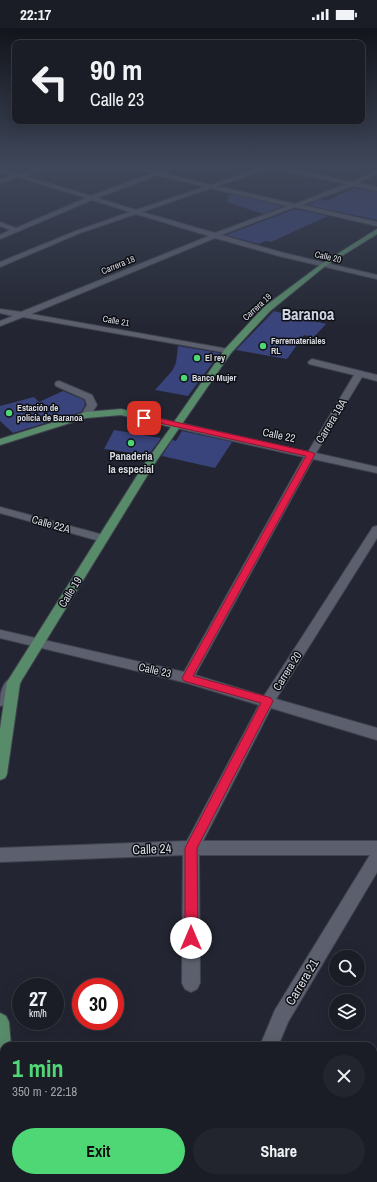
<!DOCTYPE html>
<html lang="en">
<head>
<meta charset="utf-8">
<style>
	:root { --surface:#1a1c26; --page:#23252e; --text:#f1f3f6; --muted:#9fa1a7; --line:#383a43; --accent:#4fd675 }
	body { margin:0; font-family:"Archivo Narrow",sans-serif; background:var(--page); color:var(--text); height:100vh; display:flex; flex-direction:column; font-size:15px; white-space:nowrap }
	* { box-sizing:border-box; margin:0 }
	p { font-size:13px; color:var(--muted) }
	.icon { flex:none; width:22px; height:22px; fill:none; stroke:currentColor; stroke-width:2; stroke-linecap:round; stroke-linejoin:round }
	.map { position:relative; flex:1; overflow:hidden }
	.panel { position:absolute; left:0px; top:1014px; width:377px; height:140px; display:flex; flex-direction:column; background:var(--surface); border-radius:12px 12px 0 0; box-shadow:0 4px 16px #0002,0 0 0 1px var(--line) }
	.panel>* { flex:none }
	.hud { position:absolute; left:12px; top:12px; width:353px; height:84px; border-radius:8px; box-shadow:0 4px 16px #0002,0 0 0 1px var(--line); background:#1a1c26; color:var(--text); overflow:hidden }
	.tools { position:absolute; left:329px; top:922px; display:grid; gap:8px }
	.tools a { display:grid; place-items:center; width:36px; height:36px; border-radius:50%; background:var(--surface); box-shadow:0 4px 16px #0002,0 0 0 1px var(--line); font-size:20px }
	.speed { position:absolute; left:12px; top:950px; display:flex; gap:8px; font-size:20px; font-weight:700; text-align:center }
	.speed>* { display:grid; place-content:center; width:52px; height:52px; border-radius:50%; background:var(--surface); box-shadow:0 4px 16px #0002,0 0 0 1px var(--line); line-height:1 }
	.speed small { font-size:10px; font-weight:400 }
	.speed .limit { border:6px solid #d22; background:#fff; color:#111 }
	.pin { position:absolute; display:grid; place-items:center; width:34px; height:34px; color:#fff; margin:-17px; border-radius:8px; box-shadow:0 2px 6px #0006 }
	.me { position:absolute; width:44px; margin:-22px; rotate:0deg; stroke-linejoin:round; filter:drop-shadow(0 0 3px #0008) }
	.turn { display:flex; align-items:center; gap:14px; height:84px; padding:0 12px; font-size:18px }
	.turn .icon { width:52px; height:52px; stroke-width:2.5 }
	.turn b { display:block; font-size:28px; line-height:34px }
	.round { display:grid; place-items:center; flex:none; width:42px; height:42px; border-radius:21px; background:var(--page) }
	.overview { display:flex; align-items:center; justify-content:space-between; height:68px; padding:0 12px }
	h1 { font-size:24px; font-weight:700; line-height:30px; color:var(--accent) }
	.button { display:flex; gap:8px; margin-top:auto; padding:8px 12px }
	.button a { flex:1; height:46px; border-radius:24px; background:var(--accent); color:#111; font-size:16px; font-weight:700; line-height:46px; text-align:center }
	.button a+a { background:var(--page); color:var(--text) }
	.status { display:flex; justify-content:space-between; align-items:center; height:28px; padding:0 20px; background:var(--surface); direction:ltr }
	.status svg { height:11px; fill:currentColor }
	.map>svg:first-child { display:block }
</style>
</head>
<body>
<div class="status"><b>22:17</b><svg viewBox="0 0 49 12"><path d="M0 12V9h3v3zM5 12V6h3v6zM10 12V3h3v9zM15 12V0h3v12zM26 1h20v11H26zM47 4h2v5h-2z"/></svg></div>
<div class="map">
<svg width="377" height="1154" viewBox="0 0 377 1154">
	<rect width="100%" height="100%" fill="#232632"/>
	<!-- built -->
	<path fill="#272b3e" d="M 317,151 L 341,158 L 316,168 L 289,160 Z"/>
	<!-- building -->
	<g fill="#3a447c">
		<path d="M 353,160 L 377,164 L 377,192 L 307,177 L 321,171 L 326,173 Z"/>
		<path d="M 229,166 L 283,178 L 263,186 L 227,174 Z"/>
		<path d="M 295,181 L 328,188 L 271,214 L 265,213 L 259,216 L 226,207 Z"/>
		<path d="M 274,283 L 326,296 L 314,309 L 304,307 L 287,331 L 236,322 Z"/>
		<path d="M 178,318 L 220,325 L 188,368 L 155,362 L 172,343 L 176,335 Z"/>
		<path d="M 63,363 L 84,372 L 85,377 L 81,384 L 13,405 L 0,393 L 0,378 L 34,369 L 39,374 Z"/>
		<path d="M 114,402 L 161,410 L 150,425 L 149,424 L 147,427 L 104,421 Z"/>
		<path d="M 182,403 L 228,413 L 232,414 L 215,440 L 162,428 L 172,412 L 176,413 Z"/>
	</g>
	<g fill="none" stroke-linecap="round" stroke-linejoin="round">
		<!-- minor casing -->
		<g stroke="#41444f" stroke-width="2">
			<g id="minor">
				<path d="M 44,138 L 54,138 L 25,148 L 91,168 L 152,145 L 129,138 C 137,138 153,143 158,143 C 165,141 170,138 177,138 L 163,145 L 211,157 L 264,138 L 281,138 L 352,154 L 377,142 L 377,146 L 358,155 L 377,159 L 377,163 L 353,158 L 302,177 L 377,194 L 377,198 L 295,179 L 221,207 L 284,225 L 377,247 L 377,251 L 279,228 L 215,210 L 31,286 L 228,321 L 231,321 L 232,323 L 231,325 L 228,325 L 23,289 L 0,298 L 0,293 L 13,288 L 0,285 L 0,281 L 21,284 L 209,208 L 136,186 L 80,205 L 0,239 L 0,234 L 76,203 L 130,184 L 92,172 L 0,211 L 0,207 L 10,202 L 0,198 L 0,194 L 16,200 L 86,170 L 18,149 L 0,155 L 0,151 L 12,148 L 0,144 L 0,140 L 19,146 ZM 271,140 L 346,156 L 295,176 L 217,158 ZM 158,147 L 205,159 L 136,182 L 97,170 ZM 211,160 L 213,161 L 288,178 L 215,205 L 142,184 Z"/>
				<path d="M 312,331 L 377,347 L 377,353 L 362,349 L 316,425 L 377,439 L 377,445 L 313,431 L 195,647 L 264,668 L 373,499 L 377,498 L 377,510 L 276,671 L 377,700 L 377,712 L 271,680 L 203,813 L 377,813 L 377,844 L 288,994 L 278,1018 L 260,1018 L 275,982 L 370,827 L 199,827 L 200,955 L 197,961 L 191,964 L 185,961 L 182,955 L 183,827 L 0,834 L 0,820 L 187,813 L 259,677 L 187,655 L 0,610 L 0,602 L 184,644 L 304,429 L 176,400 L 171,397 L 176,394 L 308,424 L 354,347 L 309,336 L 308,334 Z"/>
				<path d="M 59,353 L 92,367 L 97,377 L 89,389 L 83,389 L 81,387 L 87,377 L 85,371 L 56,358 L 55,356 L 56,354 Z"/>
				<path d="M 0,479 L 107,508 L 109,510 L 107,512 L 103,514 L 0,485 Z"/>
				<path d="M 14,649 L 19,650 L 21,654 L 5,677 L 0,678 C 0,667 1,653 14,649 Z"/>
				<path d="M 4,1099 L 4,1119 L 0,1120 L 0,1100 Z"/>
			</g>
		</g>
		<!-- major casing -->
		<g stroke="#41444f" stroke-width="2">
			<g id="major">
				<path d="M 377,201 L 377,206 L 324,239 L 270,283 L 231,325 L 155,435 L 20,655 L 7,746 L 5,750 L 0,752 L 0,701 L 7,654 L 145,435 L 171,399 L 121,387 L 86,390 L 0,417 L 0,411 L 86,384 L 121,381 L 174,394 L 225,321 L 264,279 L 320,237 Z"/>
				<path d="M 0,985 L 6,988 L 9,994 L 11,1018 L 4,1018 L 4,1056 L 0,1055 Z"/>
				<path d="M 4,1141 L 4,1150 L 18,1150 L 18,1154 L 0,1154 L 0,1145 Z"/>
			</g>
		</g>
		<!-- minor -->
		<use href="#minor" fill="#5c606e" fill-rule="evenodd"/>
		<!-- major -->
		<use href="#major" fill="#588b6a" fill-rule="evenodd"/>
	</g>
	<!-- sky -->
	<linearGradient id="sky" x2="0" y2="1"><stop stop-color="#13151c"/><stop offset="0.46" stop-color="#3f475a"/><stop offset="1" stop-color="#3f475a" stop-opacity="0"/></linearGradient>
	<rect width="377" height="300" fill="url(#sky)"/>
	<!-- route -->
	<path fill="#e11d48" stroke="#92132f" d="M 144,387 L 311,424 L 315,426 L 193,648 L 268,669 L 271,670 L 273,673 L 197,820 L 198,910 L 196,914 L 191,916 L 187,914 L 185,910 L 185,820 L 261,675 L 184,653 L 182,650 L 306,428 L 142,391 L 142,388 Z"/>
	<!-- markers -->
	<g fill="#4fd675" stroke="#0e0f15" stroke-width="1.5">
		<circle cx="263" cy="318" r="4"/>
		<circle cx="197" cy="330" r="4"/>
		<circle cx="184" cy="350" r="4"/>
		<circle cx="9" cy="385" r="4"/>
		<circle cx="131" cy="415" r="4"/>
	</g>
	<g text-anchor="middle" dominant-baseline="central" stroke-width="3" stroke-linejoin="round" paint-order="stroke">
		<!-- far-street labels -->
		<g font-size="9" fill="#d9dce4" stroke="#0e0f15">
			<text transform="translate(328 229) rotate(13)">Calle 20</text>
			<text transform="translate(118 237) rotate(-22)">Carrera 18</text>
			<text transform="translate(257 279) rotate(-43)">Carrera 19</text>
			<text transform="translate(116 293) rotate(10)">Calle 21</text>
		</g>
		<!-- far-poi labels -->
		<g font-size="9" font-weight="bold" fill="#d9dce4" stroke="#0e0f15" text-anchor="start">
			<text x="271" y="313">Ferremateriales<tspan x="271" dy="10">RL</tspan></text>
			<text x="205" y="330">El rey</text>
			<text x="192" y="350">Banco Mujer</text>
			<text x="17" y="380">Estación de<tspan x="17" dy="10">policía de Baranoa</tspan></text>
		</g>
		<!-- street labels -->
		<g font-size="11" fill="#d9dce4" stroke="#0e0f15">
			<text transform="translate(331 393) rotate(-59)">Carrera 19A</text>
			<text transform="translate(279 407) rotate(12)">Calle 22</text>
			<text transform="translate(51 496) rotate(16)">Calle 22A</text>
			<text transform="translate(70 564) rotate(-58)">Calle 19</text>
			<text transform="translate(155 642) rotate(13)">Calle 23</text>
			<text transform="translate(287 643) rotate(-58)">Carrera 20</text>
		</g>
		<!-- poi labels -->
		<g font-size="11" font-weight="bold" fill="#d9dce4" stroke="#0e0f15">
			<text x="131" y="428">Panaderia<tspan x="131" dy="13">la especial</tspan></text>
		</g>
		<!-- near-street labels -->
		<g font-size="13" fill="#d9dce4" stroke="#0e0f15">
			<text transform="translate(152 821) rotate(-2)">Calle 24</text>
			<text transform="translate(302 954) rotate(-59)">Carrera 21</text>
		</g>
		<!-- far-town labels -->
		<g font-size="16" font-weight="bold" fill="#cfd4e5" stroke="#0e0f15">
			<text x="308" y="286">Baranoa</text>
		</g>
	</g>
</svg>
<div class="tools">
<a><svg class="icon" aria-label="search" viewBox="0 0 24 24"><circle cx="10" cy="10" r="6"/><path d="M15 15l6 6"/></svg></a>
<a><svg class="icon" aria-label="layers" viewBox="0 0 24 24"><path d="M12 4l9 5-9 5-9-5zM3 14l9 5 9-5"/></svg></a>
</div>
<div class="speed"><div>27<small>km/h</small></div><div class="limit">30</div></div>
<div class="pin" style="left:144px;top:390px;background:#d93025"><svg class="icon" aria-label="arrive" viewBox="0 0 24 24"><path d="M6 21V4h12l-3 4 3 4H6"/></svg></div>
<svg class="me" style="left:191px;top:910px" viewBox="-20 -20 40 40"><circle r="19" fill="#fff"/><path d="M0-13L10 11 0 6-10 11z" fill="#e11d48"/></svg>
<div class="hud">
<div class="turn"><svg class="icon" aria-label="left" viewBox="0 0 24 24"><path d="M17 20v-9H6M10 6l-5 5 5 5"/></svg><div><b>90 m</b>Calle 23</div></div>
</div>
<section class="panel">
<div class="overview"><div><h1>1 min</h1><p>350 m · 22:18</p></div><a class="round"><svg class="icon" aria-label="close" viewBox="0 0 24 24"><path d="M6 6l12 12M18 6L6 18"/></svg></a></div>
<div class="button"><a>Exit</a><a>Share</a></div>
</section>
</div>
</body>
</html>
